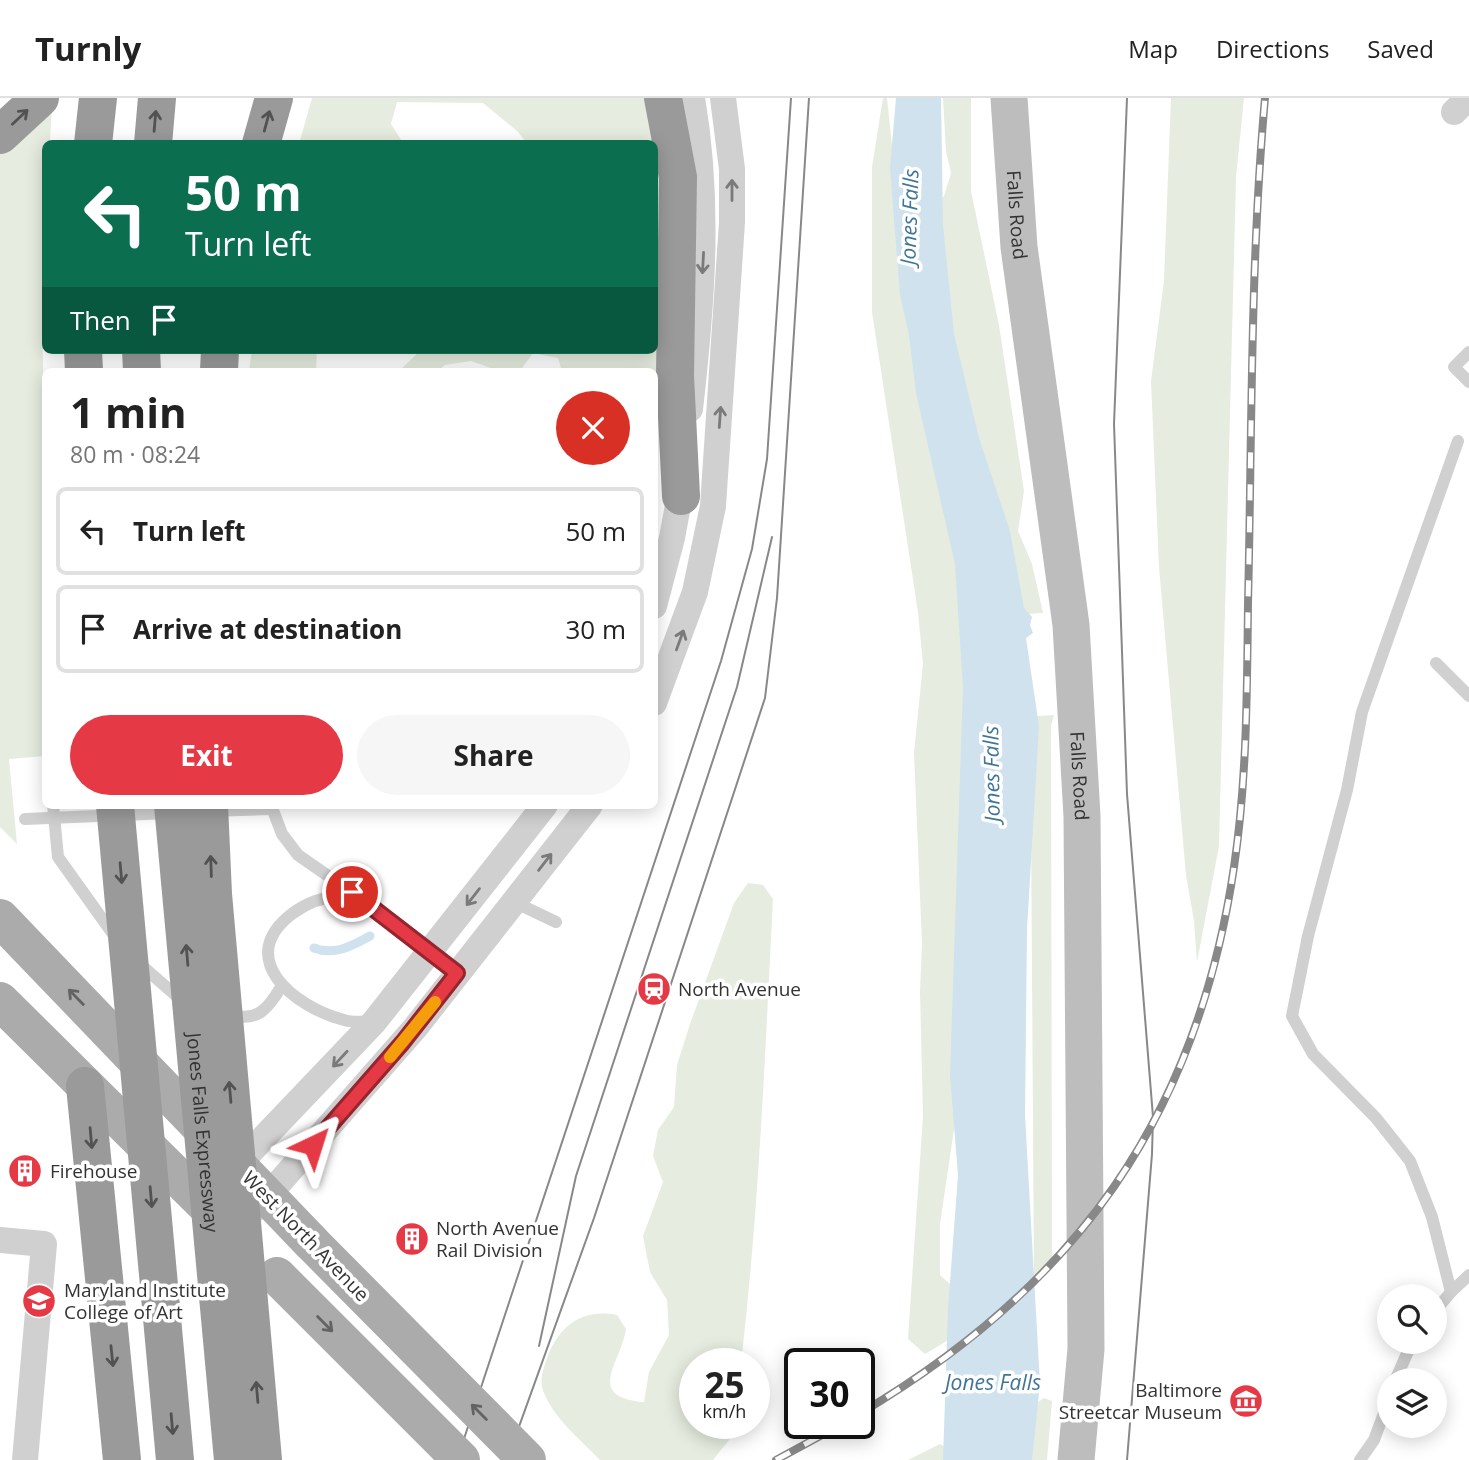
<!DOCTYPE html>
<html lang="en">
<head>
<meta charset="utf-8">
<style>
	:root { --surface:#fff; --page:#f6f6f6; --text:#222; --muted:#767676; --line:#e0e0e0; --accent:#e63946 }
	body { margin:0; font-family:"Open Sans",sans-serif; background:var(--page); color:var(--text); height:100vh; display:flex; flex-direction:column; font-size:26px; white-space:nowrap }
	* { box-sizing:border-box; margin:0 }
	p { font-size:23px; color:var(--muted) }
	.icon { flex:none; width:38px; height:38px; fill:none; stroke:currentColor; stroke-width:2; stroke-linecap:round; stroke-linejoin:round }
	.map { position:relative; flex:1; overflow:hidden }
	.details { position:absolute; left:42px; top:270px; width:616px; height:441px; display:flex; flex-direction:column; background:var(--surface); border-radius:10px; box-shadow:0 4px 18px #0003 }
	.details>* { flex:none }
	.hud { position:absolute; left:42px; top:42px; width:616px; height:214px; border-radius:10px; box-shadow:0 4px 18px #0003; background:#0b6e4f; color:#fff; overflow:hidden }
	.tools { position:absolute; left:1377px; top:1186px; display:grid; gap:14px }
	.tools a { display:grid; place-items:center; width:70px; height:70px; border-radius:50%; background:var(--surface); box-shadow:0 4px 18px #0003; font-size:35px }
	.speed { position:absolute; left:679px; top:1250px; display:flex; gap:14px; font-size:35px; font-weight:700; text-align:center }
	.speed>* { display:grid; place-content:center; width:91px; height:91px; border-radius:50%; background:var(--surface); box-shadow:0 4px 18px #0003; line-height:1 }
	.speed small { font-size:18px; font-weight:400 }
	.speed .limit { border:4px solid #111; border-radius:10px; background:#fff; color:#111 }
	.pin { position:absolute; display:grid; place-items:center; width:60px; height:60px; color:#fff; margin:-30px; border:4px solid #fff; border-radius:50%; box-shadow:0 2px 7px #0007 }
	.me { position:absolute; width:77px; margin:-38px; rotate:41deg; stroke-linejoin:round; filter:drop-shadow(0 0 5px #0008) }
	.turn { display:flex; align-items:center; gap:24px; height:147px; padding:0 28px; font-size:32px }
	.turn .icon { width:91px; height:91px; stroke-width:2.5 }
	.turn b { display:block; font-size:49px; line-height:60px }
	.then { display:flex; align-items:center; height:66px; padding:0 28px; background:#0003; gap:14px; font-size:26px }
	.round { display:grid; place-items:center; flex:none; width:74px; height:74px; border-radius:37px; background:var(--page) }
	.summary { display:flex; align-items:center; justify-content:space-between; height:119px; padding:0 28px }
	h1 { font-size:42px; font-weight:700; line-height:52px }
	.action { display:flex; gap:14px; margin-top:auto; padding:14px 28px }
	.action a { flex:1; height:80px; border-radius:42px; background:var(--accent); color:#fff; font-size:28px; font-weight:700; line-height:80px; text-align:center }
	.action a+a { background:var(--page); color:var(--text) }
	ul { padding:0; list-style:none }
	li { display:flex; align-items:center; gap:21px; height:88px; margin:0 14px 10px; padding:0 14px; border:4px solid var(--line); border-radius:10px }
	li div { flex:1 }
	li b { display:block; font-size:26px }
	li em { font-style:normal }
	header { display:flex; align-items:center; gap:42px; box-sizing:border-box; height:98px; padding:0 35px; background:var(--surface); border-bottom:2px solid var(--line) }
	header strong { font-size:33px }
	nav { display:flex; gap:38px; margin-inline-start:auto; font-size:24px }
	.map>svg:first-child { display:block }
</style>
</head>
<body>
<header>
<strong>Turnly</strong>
<nav><a>Map</a><a>Directions</a><a>Saved</a></nav>
</header>
<div class="map">
<svg width="1469" height="1362" viewBox="0 0 1469 1362">
	<rect width="100%" height="100%" fill="#fff"/>
	<!-- green -->
	<g fill="#e6ecdf">
		<path d="M 52,0 L 50,45 L 46,46 L 42,232 L 46,374 L 45,658 L 9,661 L 17,746 L 0,729 L 0,51 Z"/>
		<path d="M 312,0 L 648,0 L 662,47 L 658,385 L 655,401 L 654,273 L 562,273 L 558,260 L 533,255 L 520,273 L 499,273 L 471,263 L 445,267 L 437,273 L 399,273 L 421,252 L 654,252 L 654,46 L 527,45 L 517,33 L 483,5 L 397,4 L 391,26 L 403,45 L 299,46 Z"/>
		<path d="M 883,0 L 887,0 L 900,124 L 924,122 L 944,98 L 951,75 L 946,53 L 943,0 L 971,0 L 971,93 L 999,227 L 1024,393 L 1018,433 L 1032,466 L 1043,515 L 977,519 L 962,977 L 940,1126 L 940,1177 L 974,1208 L 977,1225 L 925,1256 L 908,1241 L 923,1018 L 920,894 L 922,845 L 914,655 L 923,566 L 918,514 L 872,214 L 872,69 Z"/>
		<path d="M 1171,0 L 1244,0 L 1236,79 L 1219,748 L 1197,864 L 1194,823 L 1186,777 L 1159,469 L 1151,283 L 1164,183 Z"/>
		<path d="M 252,252 L 317,252 L 316,273 L 249,273 Z"/>
		<path d="M 1054,617 L 1051,628 L 1052,1162 L 1034,1179 L 1031,722 L 1024,636 L 1037,618 Z"/>
		<path d="M 748,785 L 763,787 L 773,801 C 765,956 759,1111 741,1265 L 695,1265 L 695,1325 L 734,1325 L 733,1337 L 713,1362 L 600,1362 C 581,1342 552,1319 543,1292 C 539,1282 544,1269 547,1260 C 559,1228 582,1210 617,1217 L 626,1231 C 621,1265 584,1299 644,1304 L 649,1274 L 669,1237 L 667,1202 L 650,1174 L 643,1138 L 663,1084 L 653,1058 L 658,1032 L 674,1009 L 677,967 L 690,926 L 734,805 Z"/>
		<path d="M 1044,1300 L 1052,1303 L 1047,1362 L 1030,1362 L 1038,1304 Z"/>
		<path d="M 940,1346 L 954,1354 L 954,1362 L 908,1362 Z"/>
	</g>
	<!-- water -->
	<path fill="#cfe2ee" d="M 896,0 L 941,0 L 943,127 L 954,236 L 979,340 L 1010,433 L 1024,510 L 1032,519 L 1030,527 L 1033,535 L 1026,540 L 1039,628 L 1027,831 L 1025,1017 L 1040,1286 L 1032,1362 L 943,1362 L 948,1211 L 958,1077 L 950,977 L 963,589 L 955,466 L 916,295 L 909,237 L 900,197 L 890,70 Z"/>
	<g fill="none" stroke-linecap="round" stroke-linejoin="round">
		<!-- stream -->
		<path stroke="#cfe2ee" stroke-width="9" d="M 314,850 C 334,858 352,848 370,838"/>
		<!-- lane -->
		<g stroke="#d0d0d0" stroke-width="12">
			<path d="M 1469,254 L 1454,269 L 1469,284"/>
			<path d="M 1458,343 L 1362,614 L 1347,692 L 1308,838 L 1292,918 L 1313,956 L 1376,1020 L 1410,1063 L 1432,1119 L 1451,1194 L 1469,1177"/>
			<path d="M 1436,565 L 1469,598"/>
			<path d="M 53,707 L 58,759 L 118,843"/>
			<path d="M 271,707 L 282,736 L 298,757 L 370,807 L 457,875"/>
			<path d="M 212,713 L 271,711"/>
			<path d="M 25,721 L 170,715"/>
			<path d="M 514,804 L 556,824"/>
			<path d="M 370,807 C 360,804 349,800 338,799 C 321,799 307,805 293,815 C 233,860 294,909 344,922 C 352,925 362,923 371,924"/>
			<path d="M 140,866 L 181,902"/>
			<path d="M 229,916 C 257,925 268,911 281,889"/>
			<path d="M 1435,1213 L 1451,1194"/>
			<path d="M 1395,1283 L 1412,1244"/>
			<path d="M 1360,1362 L 1374,1342 L 1390,1299"/>
		</g>
		<!-- street -->
		<g stroke="#d0d0d0" stroke-width="26">
			<path d="M 1454,14 L 1468,0"/>
			<path d="M 690,311 C 702,206 710,104 692,0"/>
			<path d="M 654,508 L 672,440 L 683,380"/>
			<path d="M 654,605 L 695,494 L 713,408 L 732,124 L 732,71 L 723,0"/>
			<path d="M 230,1075 L 374,924 L 545,707"/>
			<path d="M 257,1110 L 415,930 L 590,707"/>
			<path d="M 0,1142 L 44,1146 L 25,1362"/>
		</g>
		<!-- secondary -->
		<path stroke="#bdbdbd" stroke-width="37" id="s1" d="M 1009,0 L 1019,149 L 1071,527 L 1082,718 L 1086,1251 L 1076,1362"/>
		<!-- primary -->
		<g stroke="#ababab" stroke-width="38">
			<path d="M 0,820 L 311,1144"/>
			<path d="M 0,903 L 226,1127"/>
		</g>
		<!-- highway -->
		<g stroke="#9a9a9a" stroke-width="38">
			<path d="M 663,0 L 678,79 L 675,278 L 681,398"/>
			<path d="M 0,37 L 40,0"/>
			<path d="M 93,46 L 98,0"/>
			<path d="M 153,46 L 157,0"/>
			<path d="M 261,46 L 274,0"/>
			<path d="M 83,252 L 84,273"/>
			<path d="M 141,252 L 142,273"/>
			<path d="M 219,273 L 220,252"/>
			<path d="M 85,988 L 122,1362"/>
		</g>
		<!-- tram -->
		<g stroke="#888" stroke-width="2">
			<path d="M 1127,0 L 1114,326 L 1127,696 L 1153,1019 L 1152,1056 L 1127,1362"/>
			<path d="M 539,1248 L 576,1078 L 737,589 L 772,439"/>
			<path d="M 457,1362 L 721,563 L 752,451 L 767,361 L 791,0"/>
			<path d="M 507,1362 L 594,1120 L 765,600 L 777,500 L 809,0"/>
		</g>
		<!-- rail casing -->
		<g stroke="#888" stroke-width="8">
			<g id="rail">
				<path d="M 859,1316 C 1076,1188 1197,1020 1234,769 C 1247,682 1247,593 1248,506 C 1252,337 1250,168 1265,0"/>
				<path d="M 776,1362 L 844,1325"/>
			</g>
		</g>
		<!-- rail -->
		<use href="#rail" stroke="#fff" stroke-width="5" stroke-dasharray="16" stroke-linecap="butt"/>
		<!-- primary-bridge -->
		<g stroke="#ababab" stroke-width="38">
			<path d="M 311,1144 L 527,1362"/>
			<path d="M 277,1178 L 461,1362"/>
		</g>
		<!-- highway-bridge -->
		<g stroke="#9a9a9a" stroke-width="38">
			<path d="M 115,707 L 175,1362"/>
			<path id="s2" d="M 173,707 L 233,1362"/>
			<path d="M 209,707 L 213,796 L 263,1362"/>
		</g>
	</g>
	<!-- one-way arrows -->
	<defs><path id="oneway-shaft" d="M-6 0H5M1.5-3L5.5 0L1.5 3" fill="none" stroke-width="1.6" stroke-linecap="round" stroke-linejoin="round" transform="scale(1.75)"/></defs>
	<g stroke="#525252">
		<use href="#oneway-shaft" transform="translate(20 19) rotate(-43)"/>
		<use href="#oneway-shaft" transform="translate(155 23) rotate(-85)"/>
		<use href="#oneway-shaft" transform="translate(267 23) rotate(-75)"/>
		<use href="#oneway-shaft" transform="translate(211 768) rotate(-92)"/>
		<use href="#oneway-shaft" transform="translate(121 775) rotate(85)"/>
		<use href="#oneway-shaft" transform="translate(187 857) rotate(-95)"/>
		<use href="#oneway-shaft" transform="translate(230 994) rotate(-95)"/>
		<use href="#oneway-shaft" transform="translate(91 1040) rotate(85)"/>
		<use href="#oneway-shaft" transform="translate(151 1099) rotate(85)"/>
		<use href="#oneway-shaft" transform="translate(112 1258) rotate(84)"/>
		<use href="#oneway-shaft" transform="translate(257 1294) rotate(-95)"/>
		<use href="#oneway-shaft" transform="translate(172 1326) rotate(85)"/>
	</g>
	<g stroke="#7a7a7a">
		<use href="#oneway-shaft" transform="translate(732 92) rotate(-90)"/>
		<use href="#oneway-shaft" transform="translate(703 165) rotate(93)"/>
		<use href="#oneway-shaft" transform="translate(720 319) rotate(-86)"/>
		<use href="#oneway-shaft" transform="translate(680 542) rotate(-70)"/>
		<use href="#oneway-shaft" transform="translate(545 764) rotate(-52)"/>
		<use href="#oneway-shaft" transform="translate(473 799) rotate(128)"/>
		<use href="#oneway-shaft" transform="translate(340 961) rotate(133)"/>
	</g>
	<g stroke="#636363">
		<use href="#oneway-shaft" transform="translate(76 899) rotate(-134)"/>
		<use href="#oneway-shaft" transform="translate(325 1226) rotate(45)"/>
		<use href="#oneway-shaft" transform="translate(479 1314) rotate(-135)"/>
	</g>
	<g fill="none" stroke-linecap="round" stroke-linejoin="round">
		<!-- route casing -->
		<g stroke="#96252e" stroke-width="18">
			<path id="route" d="M 313,1047 L 403,944 L 457,875 L 352,794"/>
		</g>
		<!-- route -->
		<use href="#route" stroke="#e63946" stroke-width="12"/>
		<!-- slow -->
		<path stroke="#f59e0b" stroke-width="12" d="M 390,959 L 435,904"/>
	</g>
	<!-- icons -->
	<defs>
		<g id="station-disc" transform="scale(1.75)"><circle r="9.5" fill="#e63946" stroke="#fff"/><path d="M-3-6H3Q5-6 5-4V2Q5 4 3 4L4.5 6H3L1.5 4h-3L-3 6H-4.5L-3 4Q-5 4-5 2V-4Q-5-6-3-6ZM-3.5-4v3h7v-3ZM-3.5 1v1.5H-2V1ZM2 1v1.5H3.5V1Z" fill="#fff"/></g>
		<g id="building-disc" transform="scale(1.75)"><circle r="9.5" fill="#e63946" stroke="#fff"/><path d="M-4-6H4V6H1V3H-1V6H-4ZM-2.5-4.3h1.7v1.8h-1.7ZM.8-4.3h1.7v1.8H.8ZM-2.5-1h1.7V.8h-1.7ZM.8-1h1.7V.8H.8Z" fill="#fff"/></g>
		<g id="university-disc" transform="scale(1.75)"><circle r="9.5" fill="#e63946" stroke="#fff"/><path d="M0-5L7-2L0 1L-7-2ZM-4 1L0 2.5L4 1V4Q0 6-4 4Z" fill="#fff"/></g>
		<g id="museum-disc" transform="scale(1.75)"><circle r="9.5" fill="#e63946" stroke="#fff"/><path d="M0-6L6-3V-2H-6V-3ZM-5-1h2V3h-2ZM-1-1h2V3h-2ZM3-1h2V3H3ZM-6 4H6V6H-6Z" fill="#fff"/></g>
	</defs>
	<g fill-rule="evenodd">
		<use href="#station-disc" x="654" y="891"/>
		<use href="#building-disc" x="25" y="1073"/>
		<use href="#building-disc" x="412" y="1141"/>
		<use href="#university-disc" x="39" y="1203"/>
		<use href="#museum-disc" x="1246" y="1303"/>
	</g>
	<g text-anchor="middle" dominant-baseline="central" stroke-width="7" stroke-linejoin="round" paint-order="stroke">
		<!-- street labels -->
		<g font-size="19" fill="#333" stroke="#fff">
			<text stroke="none"><textPath href="#s1" startOffset="117">Falls Road</textPath></text>
			<text stroke="none"><textPath href="#s1" startOffset="682">Falls Road</textPath></text>
			<text stroke="none"><textPath href="#s2" startOffset="329">Jones Falls Expressway</textPath></text>
			<text transform="translate(306 1138) rotate(46)">West North Avenue</text>
		</g>
		<!-- poi labels -->
		<g font-size="19" fill="#333" stroke="#fff" text-anchor="start">
			<text x="678" y="891">North Avenue</text>
			<text x="50" y="1073">Firehouse</text>
			<text x="436" y="1130">North Avenue<tspan x="436" dy="22">Rail Division</tspan></text>
			<text x="64" y="1192">Maryland Institute<tspan x="64" dy="22">College of Art</tspan></text>
			<text x="1222" y="1292" text-anchor="end">Baltimore<tspan x="1222" dy="22">Streetcar Museum</tspan></text>
		</g>
		<!-- water labels -->
		<g font-size="21" font-style="italic" fill="#3f7597" stroke="#fff">
			<text transform="translate(909 119) rotate(-88)">Jones Falls</text>
			<text transform="translate(991 676) rotate(-91)">Jones Falls</text>
			<text x="993" y="1284">Jones Falls</text>
		</g>
	</g>
</svg>
<div class="tools">
<a><svg class="icon" aria-label="search" viewBox="0 0 24 24"><circle cx="10" cy="10" r="6"/><path d="M15 15l6 6"/></svg></a>
<a><svg class="icon" aria-label="layers" viewBox="0 0 24 24"><path d="M12 4l9 5-9 5-9-5zM3 14l9 5 9-5"/></svg></a>
</div>
<div class="speed"><div>25<small>km/h</small></div><div class="limit">30</div></div>
<div class="pin" style="left:352px;top:794px;background:#d93025"><svg class="icon" aria-label="arrive" viewBox="0 0 24 24"><path d="M6 21V4h12l-3 4 3 4H6"/></svg></div>
<svg class="me" style="left:313px;top:1047px" viewBox="-20 -20 40 40"><path d="M0-17L14 15 0 8-14 15z" fill="#e63946" stroke="#fff" stroke-width="4"/></svg>
<div class="hud">
<div class="turn"><svg class="icon" aria-label="left" viewBox="0 0 24 24"><path d="M17 20v-9H6M10 6l-5 5 5 5"/></svg><div><b>50 m</b>Turn left</div></div>
<div class="then">Then<svg class="icon" aria-label="arrive" viewBox="0 0 24 24"><path d="M6 21V4h12l-3 4 3 4H6"/></svg></div>
</div>
<section class="details">
<div class="summary"><div><h1>1 min</h1><p>80 m · 08:24</p></div><a class="round" style="background:#d93025;color:#fff"><svg class="icon" aria-label="close" viewBox="0 0 24 24"><path d="M6 6l12 12M18 6L6 18"/></svg></a></div>
<ul>
<li><svg class="icon" aria-label="left" viewBox="0 0 24 24"><path d="M17 20v-9H6M10 6l-5 5 5 5"/></svg><div><b>Turn left</b></div><em>50 m</em></li>
<li><svg class="icon" aria-label="arrive" viewBox="0 0 24 24"><path d="M6 21V4h12l-3 4 3 4H6"/></svg><div><b>Arrive at destination</b></div><em>30 m</em></li>
</ul>
<div class="action"><a>Exit</a><a>Share</a></div>
</section>
</div>
</body>
</html>
